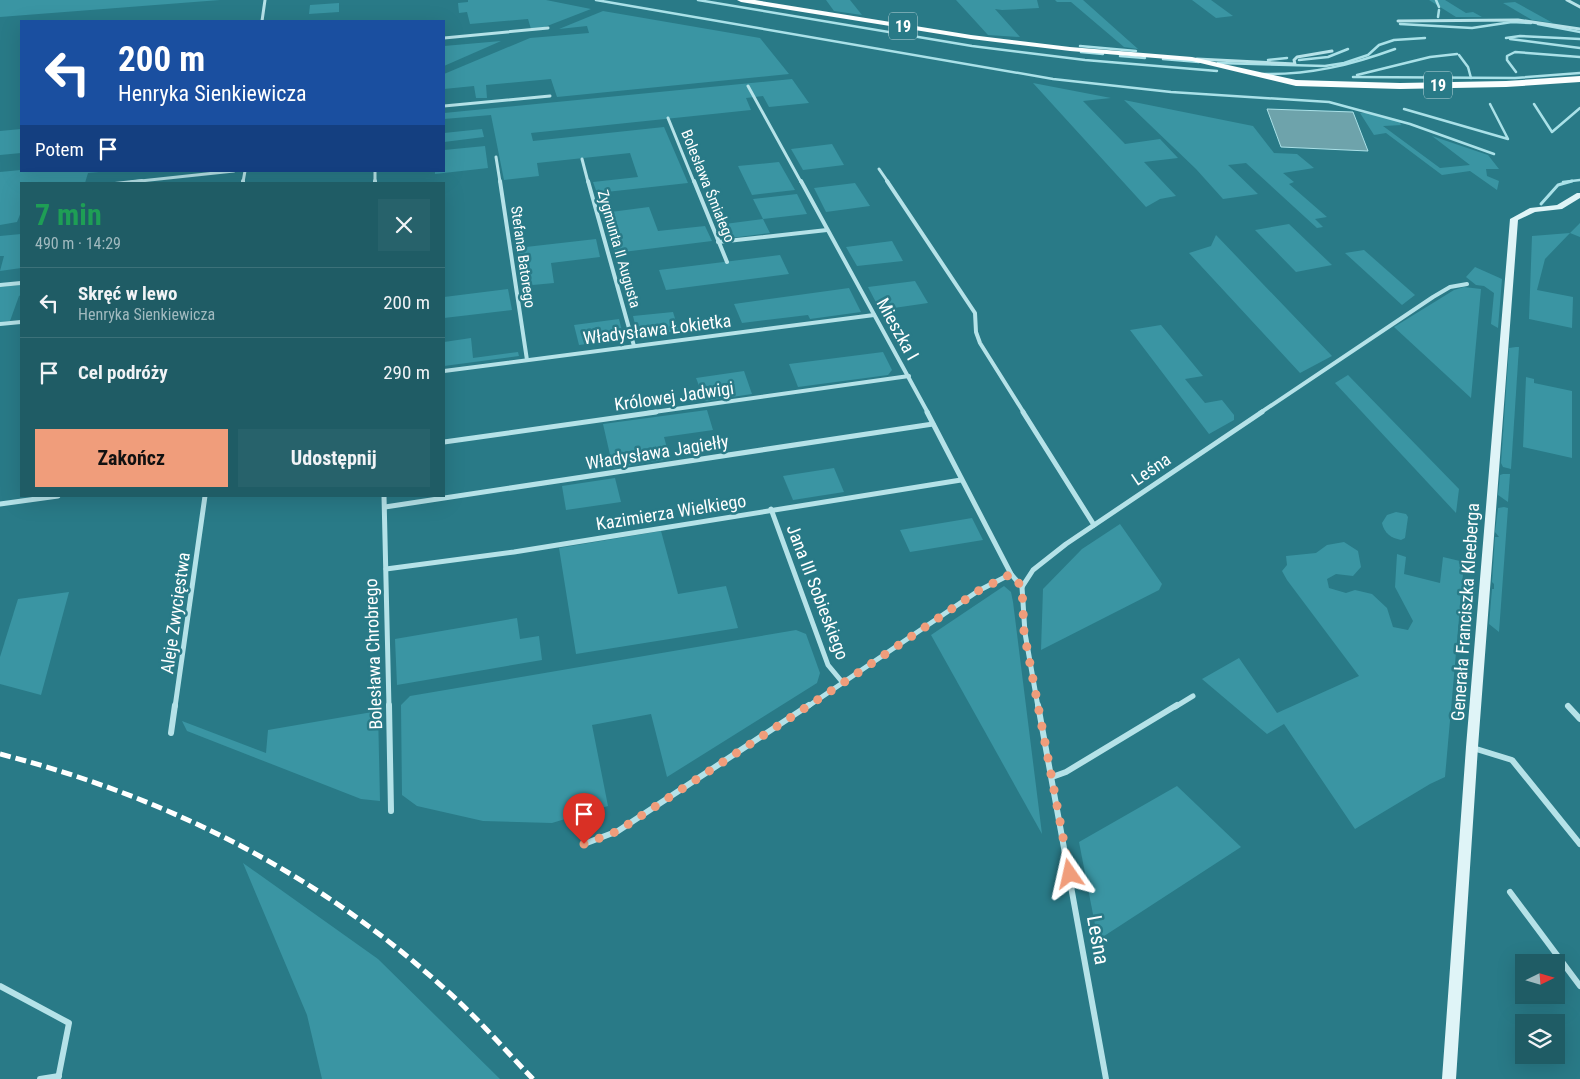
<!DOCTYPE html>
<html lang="pl">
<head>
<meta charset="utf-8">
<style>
	:root { --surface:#1f5c65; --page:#27626b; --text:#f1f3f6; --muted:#a1babf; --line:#3c7179; --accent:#f09d7b }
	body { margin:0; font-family:"Roboto Condensed",sans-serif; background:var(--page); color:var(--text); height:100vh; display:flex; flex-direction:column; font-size:19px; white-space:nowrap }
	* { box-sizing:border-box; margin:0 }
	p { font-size:16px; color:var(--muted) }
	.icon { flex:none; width:28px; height:28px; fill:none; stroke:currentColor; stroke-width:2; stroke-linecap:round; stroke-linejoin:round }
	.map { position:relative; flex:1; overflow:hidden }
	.side { position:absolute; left:20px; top:182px; width:425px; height:315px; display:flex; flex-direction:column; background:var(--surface); border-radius:0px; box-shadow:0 5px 20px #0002 }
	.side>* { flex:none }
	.hud { position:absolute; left:20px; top:20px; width:425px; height:152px; border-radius:0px; box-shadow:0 5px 20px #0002; background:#1a4fa0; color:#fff; overflow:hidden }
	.needle { width:32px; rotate:85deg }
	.fabs { position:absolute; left:1515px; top:954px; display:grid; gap:10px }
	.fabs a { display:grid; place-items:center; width:50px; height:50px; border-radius:0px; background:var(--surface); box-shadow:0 5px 20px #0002; font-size:25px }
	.pin { position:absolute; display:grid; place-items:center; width:42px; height:42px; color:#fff; margin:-51px -21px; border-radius:50% 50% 50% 0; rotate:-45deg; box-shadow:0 0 5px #0007 }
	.pin .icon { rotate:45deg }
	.me { position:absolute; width:55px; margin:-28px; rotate:349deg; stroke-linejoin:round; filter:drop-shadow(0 0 4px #0008) }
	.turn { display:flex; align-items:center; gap:18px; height:105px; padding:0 15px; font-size:22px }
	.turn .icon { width:65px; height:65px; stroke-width:2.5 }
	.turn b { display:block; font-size:35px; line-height:42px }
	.then { display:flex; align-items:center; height:48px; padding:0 15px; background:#0003; gap:10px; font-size:19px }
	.round { display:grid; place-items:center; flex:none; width:52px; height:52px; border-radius:0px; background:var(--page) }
	.overview { display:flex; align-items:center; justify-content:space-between; height:85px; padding:0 15px }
	h1 { font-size:30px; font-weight:700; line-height:38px; color:#1e9e55 }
	.primary-button { display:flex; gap:10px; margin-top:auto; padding:10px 15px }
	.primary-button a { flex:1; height:58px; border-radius:0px; background:var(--accent); color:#111; font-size:20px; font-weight:700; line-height:58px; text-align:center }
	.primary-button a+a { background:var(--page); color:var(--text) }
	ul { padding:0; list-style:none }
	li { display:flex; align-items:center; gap:15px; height:70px; padding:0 15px; border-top:1px solid var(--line) }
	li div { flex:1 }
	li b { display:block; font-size:19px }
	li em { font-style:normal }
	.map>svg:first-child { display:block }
</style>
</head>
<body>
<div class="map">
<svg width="1580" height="1079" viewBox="0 0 1580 1079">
	<rect width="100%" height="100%" fill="#297a87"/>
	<!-- green -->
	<g fill="#3a95a3">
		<path d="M 0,0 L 220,0 L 0,17 Z"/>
		<path d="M 468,0 L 546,0 L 591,9 L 542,28 L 531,29 L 528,19 L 470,24 L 467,12 L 459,13 L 458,3 L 468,2 Z"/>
		<path d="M 826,0 L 850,0 L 862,15 L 834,11 Z"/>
		<path d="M 956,0 L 1037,0 L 1039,8 L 1002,10 L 995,9 L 1020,37 L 988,35 Z"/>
		<path d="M 1055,0 L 1083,0 L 1138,49 L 1124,47 L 1071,2 L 1057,2 Z"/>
		<path d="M 1192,0 L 1211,0 L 1233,16 L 1216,18 Z"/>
		<path d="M 1429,0 L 1445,0 L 1466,13 L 1473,12 L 1482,17 L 1456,17 Z"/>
		<path d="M 1515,2 L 1553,23 L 1532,20 L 1503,3 Z"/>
		<path d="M 339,3 L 339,12 L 309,14 L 310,5 Z"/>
		<path d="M 603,11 L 760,38 L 789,74 L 557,97 L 551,79 L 486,85 L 487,98 L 476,98 L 474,86 L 444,89 L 444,74 L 530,38 L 589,33 L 587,26 L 559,29 Z"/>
		<path d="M 501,41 L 444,66 L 444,46 Z"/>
		<path d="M 792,79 L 809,103 L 769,107 L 763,96 L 746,98 L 751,110 L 531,133 L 533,141 L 664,127 L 688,183 L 597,193 L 593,182 L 638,177 L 630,153 L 537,163 L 539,176 L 504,180 L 491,115 L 444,119 L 444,113 Z"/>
		<path d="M 1033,83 L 1111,98 L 1083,101 L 1125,144 L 1160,139 L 1178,158 L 1144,162 L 1176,196 L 1160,199 L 1146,207 Z"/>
		<path d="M 1124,100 L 1253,126 L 1274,153 L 1297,154 L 1314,168 L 1283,173 L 1294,182 L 1289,184 L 1327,217 L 1315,219 L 1323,227 L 1317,228 L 1246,163 L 1228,165 L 1258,194 L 1223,199 L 1196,169 Z"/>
		<path d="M 1360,113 L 1369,113 L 1401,122 L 1400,124 L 1402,125 L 1383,126 L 1440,168 L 1470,165 L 1432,136 L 1488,155 L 1499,169 L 1486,169 L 1487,176 L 1499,181 L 1497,190 L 1470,171 L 1442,175 L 1386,133 L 1374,135 Z"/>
		<path d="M 21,129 L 21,153 L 0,155 L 0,131 Z"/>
		<path d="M 482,129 L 484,137 L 444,142 L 444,133 Z"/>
		<path d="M 832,144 L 844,165 L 803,170 L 791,149 Z"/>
		<path d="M 485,146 L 488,168 L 435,174 L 435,171 L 444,171 L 444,150 Z"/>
		<path d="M 779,162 L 795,190 L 752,195 L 738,166 Z"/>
		<path d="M 21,170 L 21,171 L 110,171 L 88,173 L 85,183 L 21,184 L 21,212 L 17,222 L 0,225 L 0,172 Z"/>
		<path d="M 855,183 L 870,206 L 826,212 L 814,188 Z"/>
		<path d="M 797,194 L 807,214 L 763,219 L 770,233 L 723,239 L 717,225 L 763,219 L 753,199 Z"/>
		<path d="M 649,207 L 658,231 L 705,226 L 712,241 L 615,253 L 603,213 Z"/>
		<path d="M 1580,223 L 1580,237 L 1570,233 L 1545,259 L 1537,290 L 1573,297 L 1572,328 L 1529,319 L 1532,236 L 1570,233 Z"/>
		<path d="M 1289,224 L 1332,265 L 1296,272 L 1255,230 Z"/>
		<path d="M 21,234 L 21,268 L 0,271 L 4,256 L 0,256 L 0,236 Z"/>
		<path d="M 1216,235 L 1332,356 L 1300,373 L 1189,253 L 1211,246 Z"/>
		<path d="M 596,239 L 600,257 L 551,263 L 554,283 L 522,286 L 517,248 Z"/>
		<path d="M 892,241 L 903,261 L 857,266 L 846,247 Z"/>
		<path d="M 1364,250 L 1415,295 L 1402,305 L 1345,253 Z"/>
		<path d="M 780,255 L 789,274 L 666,290 L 659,270 Z"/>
		<path d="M 1475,267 L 1502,279 L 1498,328 L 1491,324 L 1494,293 L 1484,286 L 1476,285 L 1466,277 Z"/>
		<path d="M 915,281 L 928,303 L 880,310 L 868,287 Z"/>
		<path d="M 21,285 L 21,295 L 19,296 L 10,321 L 0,322 L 0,287 Z"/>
		<path d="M 1464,287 L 1481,289 L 1471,398 L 1394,327 L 1454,290 Z"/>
		<path d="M 849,288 L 861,312 L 810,319 L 808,315 L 742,323 L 734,304 Z"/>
		<path d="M 508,289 L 512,310 L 444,318 L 444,297 Z"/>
		<path d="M 673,312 L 679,331 L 638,336 L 633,316 Z"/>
		<path d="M 619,319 L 624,339 L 579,345 L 574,325 Z"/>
		<path d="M 1161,325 L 1203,376 L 1185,379 L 1205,403 L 1222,400 L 1234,415 L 1234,420 L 1209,434 L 1130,330 Z"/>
		<path d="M 471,338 L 473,358 L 518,352 L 519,356 L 444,366 L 444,342 Z"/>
		<path d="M 1516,347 L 1519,347 L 1511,469 L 1503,467 L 1501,463 L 1509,348 Z"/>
		<path d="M 883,352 L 892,370 L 888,375 L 798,387 L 789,364 Z"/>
		<path d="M 744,371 L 752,394 L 705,401 L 696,378 Z"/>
		<path d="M 1348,375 L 1459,489 L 1456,513 L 1335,383 Z"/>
		<path d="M 1526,377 L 1534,379 L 1534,383 L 1572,391 L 1572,458 L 1523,447 Z"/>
		<path d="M 707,410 L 713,430 L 664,437 L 670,459 L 613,468 L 603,424 Z"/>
		<path d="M 834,468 L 844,492 L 793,500 L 783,476 Z"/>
		<path d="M 1503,474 L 1510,474 L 1508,502 L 1498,495 L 1500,475 Z"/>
		<path d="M 615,478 L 621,502 L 566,510 L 562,486 Z"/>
		<path d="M 1504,507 L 1508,508 L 1499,632 L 1489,624 L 1492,589 L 1494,589 L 1494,584 L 1492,582 L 1495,537 L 1499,537 L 1495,532 L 1498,508 Z"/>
		<path d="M 1396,512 L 1406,514 L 1408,517 L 1405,538 L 1401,540 C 1391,538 1384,533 1382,523 L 1387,515 Z"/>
		<path d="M 972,518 L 983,540 L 910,552 L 900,530 Z"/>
		<path d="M 1120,524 L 1162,584 L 1159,590 L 1041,650 L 1043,589 L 1082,549 Z"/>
		<path d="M 661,531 L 678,594 L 726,586 L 738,628 L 576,654 L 559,548 Z"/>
		<path d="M 1344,542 L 1358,551 L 1361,567 L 1353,576 L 1336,574 L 1327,579 L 1329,588 L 1346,593 L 1355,590 L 1372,594 L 1387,608 L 1393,627 L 1408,630 L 1413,621 L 1395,587 L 1397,554 L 1406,557 L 1404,574 L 1440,583 L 1443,557 L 1464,562 L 1445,777 L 1430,784 L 1355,829 L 1284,724 L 1267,734 L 1202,679 L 1239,658 L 1277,713 L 1359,676 L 1287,580 L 1282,571 L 1287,565 L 1286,556 L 1316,553 L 1327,545 Z"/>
		<path d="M 1004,586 L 1011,592 L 1013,602 L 1042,834 L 931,635 Z"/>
		<path d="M 69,592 L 41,695 L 0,684 L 0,657 L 18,599 Z"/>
		<path d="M 517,618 L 520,639 L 539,636 L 542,660 L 397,685 L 395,639 Z"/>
		<path d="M 796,630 L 806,634 L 820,673 L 817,683 L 667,777 L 651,714 L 592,725 L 608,806 L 552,823 L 483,821 L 417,806 L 402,795 L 401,705 L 410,696 Z"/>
		<path d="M 378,711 L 380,801 L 361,799 L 187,731 L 182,721 L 266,753 L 268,730 Z"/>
		<path d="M 1177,786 L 1241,847 L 1098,940 L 1079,842 Z"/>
		<path d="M 243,863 L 378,959 L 500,1079 L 322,1079 L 307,1015 Z"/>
	</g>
	<!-- water -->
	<path fill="#6ea3ab" stroke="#aae1e8" d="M 1267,109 L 1353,112 L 1368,151 L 1281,147 Z"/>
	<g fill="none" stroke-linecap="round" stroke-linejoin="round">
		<!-- stream-far1 -->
		<g stroke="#aae1e8" stroke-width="2.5">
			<path d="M 596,0 L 1053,79 L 1171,92 L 1329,102 L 1410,124 L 1494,154"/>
			<path d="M 698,0 L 972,46 L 1085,60 L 1217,71"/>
			<path d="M 1436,0 L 1439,7"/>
			<path d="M 1438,17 L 1439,10"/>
			<path d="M 1400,24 L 1472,28 L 1512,22 L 1531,23"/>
			<path d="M 1538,24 L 1580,32"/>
			<path d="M 1506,38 L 1520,36 L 1580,39"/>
			<path d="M 1510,39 L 1580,48"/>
			<path d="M 1080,46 L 1136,51"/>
			<path d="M 1081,52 L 1103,54"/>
			<path d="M 1459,55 L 1468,67 L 1471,78"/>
			<path d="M 1120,56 L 1145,58"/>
			<path d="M 1163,59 L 1199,62"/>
			<path d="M 1268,60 L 1287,58"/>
			<path d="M 1299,60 L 1328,57 L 1348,49"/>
			<path d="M 1218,63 L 1325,66 L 1344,63 L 1368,55 L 1379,45 L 1394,40 L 1425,38"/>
			<path d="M 1516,72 L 1507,60 L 1507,56 L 1515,52 L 1580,57"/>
			<path d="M 1263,74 C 1310,75 1351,65 1395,49"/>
			<path d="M 1357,75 L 1430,57 L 1457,54"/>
			<path d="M 1353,77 L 1515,78 L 1580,73"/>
			<path d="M 1534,104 L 1552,132 L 1580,108"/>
			<path d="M 1404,109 L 1508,139 L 1490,104"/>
			<path d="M 1563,182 L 1580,180"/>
		</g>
		<!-- stream -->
		<path stroke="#aae1e8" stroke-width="3" d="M 1541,204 L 1558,185 L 1572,181"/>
		<!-- minor-far3 -->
		<g stroke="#b5e2e8" stroke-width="3">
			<path d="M 1567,0 L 1580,7"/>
			<path d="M 262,21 L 265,0"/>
			<path d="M 1398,21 L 1518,20 L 1580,29"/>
			<path d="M 444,38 L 548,28"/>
			<path d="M 1197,59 L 1295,64 L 1294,60 L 1297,57 L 1332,51"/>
			<path d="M 748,86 L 801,182"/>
			<path d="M 444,106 L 550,96"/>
			<path d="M 668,118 L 694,182"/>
			<path d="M 496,157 L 500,182"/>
			<path d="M 582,159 L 588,182"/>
			<path d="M 879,169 L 888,182"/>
			<path d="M 375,171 L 375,182"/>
			<path d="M 131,182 L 234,171"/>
			<path d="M 243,182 L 245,171"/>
		</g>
		<!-- minor-far2 -->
		<g stroke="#b5e2e8" stroke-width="4">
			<path d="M 375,181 L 375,184"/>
			<path d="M 500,181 L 527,360"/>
			<path d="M 588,181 L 634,346"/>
			<path d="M 694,181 L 727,262"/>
			<path d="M 801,181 L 928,413"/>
			<path d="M 887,181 L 975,313 L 976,332 L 980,343 L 1024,413"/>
			<path d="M 115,184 L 142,181"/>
			<path d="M 243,184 L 243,181"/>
			<path d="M 718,242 L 827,230"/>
			<path d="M 0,285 L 21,283"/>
			<path d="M 0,324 L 21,322"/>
			<path d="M 444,371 L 874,315"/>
			<path d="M 647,413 L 909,376"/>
			<path d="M 1260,413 L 1433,297 L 1450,287 L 1467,284"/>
		</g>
		<!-- minor-far1 -->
		<g stroke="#b5e2e8" stroke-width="5">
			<path d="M 927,412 L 1011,574 L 1022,587"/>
			<path d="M 1023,412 L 1094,525"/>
			<path d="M 444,442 L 656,412"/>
			<path d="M 384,496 L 389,707"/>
			<path d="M 0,504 L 58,496"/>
			<path d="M 385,507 L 933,424"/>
			<path d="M 771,509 L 828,665 L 843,683"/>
			<path d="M 386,569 L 514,552 L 961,480"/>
			<path d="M 175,707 L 205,496"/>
			<path d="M 807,707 L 978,591 L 1011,574"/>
			<path d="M 1038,707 L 1025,633 L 1022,587 L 1033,570 L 1066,544 L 1262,412"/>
			<path d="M 1175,707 L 1193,696"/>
		</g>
		<!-- minor -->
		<g stroke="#b5e2e8" stroke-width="6">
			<path d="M 389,705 L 391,811"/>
			<path d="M 1038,705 L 1106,1079"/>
			<path d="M 1568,706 L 1580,719"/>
			<path d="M 171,733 L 175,705"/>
			<path d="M 1473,748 L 1512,760 L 1580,844"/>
			<path d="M 1052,777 L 1066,772 L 1177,705"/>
			<path d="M 584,844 L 618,831 L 809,705"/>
			<path d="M 1510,892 L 1580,986"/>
			<path d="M 0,986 L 69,1023 L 58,1079"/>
			<path d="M 40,1079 L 59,1076"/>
		</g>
		<!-- secondary -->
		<path fill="#dff4f7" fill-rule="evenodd" d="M 1577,193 L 1580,193 L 1580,198 L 1562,209 L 1535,212 L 1518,220 L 1478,747 L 1456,1079 L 1442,1079 L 1466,747 L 1510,219 L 1530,208 L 1557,205 Z"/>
		<!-- trunk -->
		<path fill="#fbfefe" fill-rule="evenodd" d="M 737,0 L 755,0 L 971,35 L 1070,47 L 1192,57 L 1296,80 L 1400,83 L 1506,81 L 1580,76 L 1580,82 L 1506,87 L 1400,89 L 1296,86 L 1192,61 L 1070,51 L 971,39 L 741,2 Z"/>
		<!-- rail -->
		<path stroke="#fff" stroke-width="5" stroke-dasharray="11 5" stroke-linecap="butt" d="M 0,754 C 167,797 318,873 446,990 C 477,1017 504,1049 533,1079"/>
	</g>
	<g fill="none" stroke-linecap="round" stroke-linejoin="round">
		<!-- route -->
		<path stroke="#f09d7b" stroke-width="9" stroke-dasharray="0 16.2" d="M 584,844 L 618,831 L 843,683 L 978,591 L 1011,574 L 1022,587 L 1024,632 L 1070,874"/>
	</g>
	<g text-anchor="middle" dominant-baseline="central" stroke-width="5" stroke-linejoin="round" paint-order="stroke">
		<!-- far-street labels -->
		<g font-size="15" fill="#fff" stroke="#297a87">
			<text transform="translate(708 186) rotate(68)">Bolesława Śmiałego</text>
			<text transform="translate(619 249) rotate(74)">Zygmunta II Augusta</text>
			<text transform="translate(523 257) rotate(82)">Stefana Batorego</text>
		</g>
		<!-- shield labels -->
		<g fill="#297a87" stroke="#bfd7db" stroke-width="1">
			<rect x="889" y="12.5" width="28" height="27" rx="4"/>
			<rect x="1424" y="71.5" width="28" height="27" rx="4"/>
		</g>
		<g font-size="16" font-weight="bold" fill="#fff">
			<text x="903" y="26">19</text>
			<text x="1438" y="85">19</text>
		</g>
		<!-- street labels -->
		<g font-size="18" fill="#fff" stroke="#297a87">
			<text transform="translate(657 329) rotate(-7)">Władysława Łokietka</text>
			<text transform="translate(898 329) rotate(61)">Mieszka I</text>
			<text transform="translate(674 396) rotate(-8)">Królowej Jadwigi</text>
			<text transform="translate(657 452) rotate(-9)">Władysława Jagiełły</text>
			<text transform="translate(1151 469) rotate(-34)">Leśna</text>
			<text transform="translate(671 512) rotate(-9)">Kazimierza Wielkiego</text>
			<text transform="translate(818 592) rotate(69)">Jana III Sobieskiego</text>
			<text transform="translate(1465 612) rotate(-86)">Generała Franciszka Kleeberga</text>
			<text transform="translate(175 613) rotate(-82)">Aleje Zwycięstwa</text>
			<text transform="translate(373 654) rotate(-92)">Bolesława Chrobrego</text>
		</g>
		<!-- near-street labels -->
		<g font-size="21" fill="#fff" stroke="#297a87">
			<text transform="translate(1098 940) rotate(80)">Leśna</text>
		</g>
	</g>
</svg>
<div class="fabs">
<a><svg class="needle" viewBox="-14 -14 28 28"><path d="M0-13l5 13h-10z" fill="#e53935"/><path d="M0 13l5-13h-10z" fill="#a1babf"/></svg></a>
<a><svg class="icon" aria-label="layers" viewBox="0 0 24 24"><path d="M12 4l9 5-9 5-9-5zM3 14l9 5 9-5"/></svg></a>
</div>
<div class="pin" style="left:584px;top:844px;background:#d93025"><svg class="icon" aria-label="arrive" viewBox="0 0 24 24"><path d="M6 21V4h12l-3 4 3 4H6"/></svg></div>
<svg class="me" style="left:1070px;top:874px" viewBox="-20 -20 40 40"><path d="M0-17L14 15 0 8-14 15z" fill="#f09d7b" stroke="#fff" stroke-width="4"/></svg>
<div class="hud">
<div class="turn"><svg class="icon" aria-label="left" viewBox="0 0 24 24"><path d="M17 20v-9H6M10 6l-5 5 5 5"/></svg><div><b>200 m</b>Henryka Sienkiewicza</div></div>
<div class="then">Potem<svg class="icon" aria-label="arrive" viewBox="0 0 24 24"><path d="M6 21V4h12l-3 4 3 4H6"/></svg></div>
</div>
<section class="side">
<div class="overview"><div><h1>7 min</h1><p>490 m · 14:29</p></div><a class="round"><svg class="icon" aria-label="close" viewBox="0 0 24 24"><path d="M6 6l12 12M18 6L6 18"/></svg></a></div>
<ul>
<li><svg class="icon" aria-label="left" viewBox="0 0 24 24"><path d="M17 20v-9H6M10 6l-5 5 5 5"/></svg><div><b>Skręć w lewo</b><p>Henryka Sienkiewicza</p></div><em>200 m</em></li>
<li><svg class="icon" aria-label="arrive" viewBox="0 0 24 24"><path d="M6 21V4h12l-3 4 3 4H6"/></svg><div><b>Cel podróży</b></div><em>290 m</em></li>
</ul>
<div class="primary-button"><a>Zakończ</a><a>Udostępnij</a></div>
</section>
</div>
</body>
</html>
